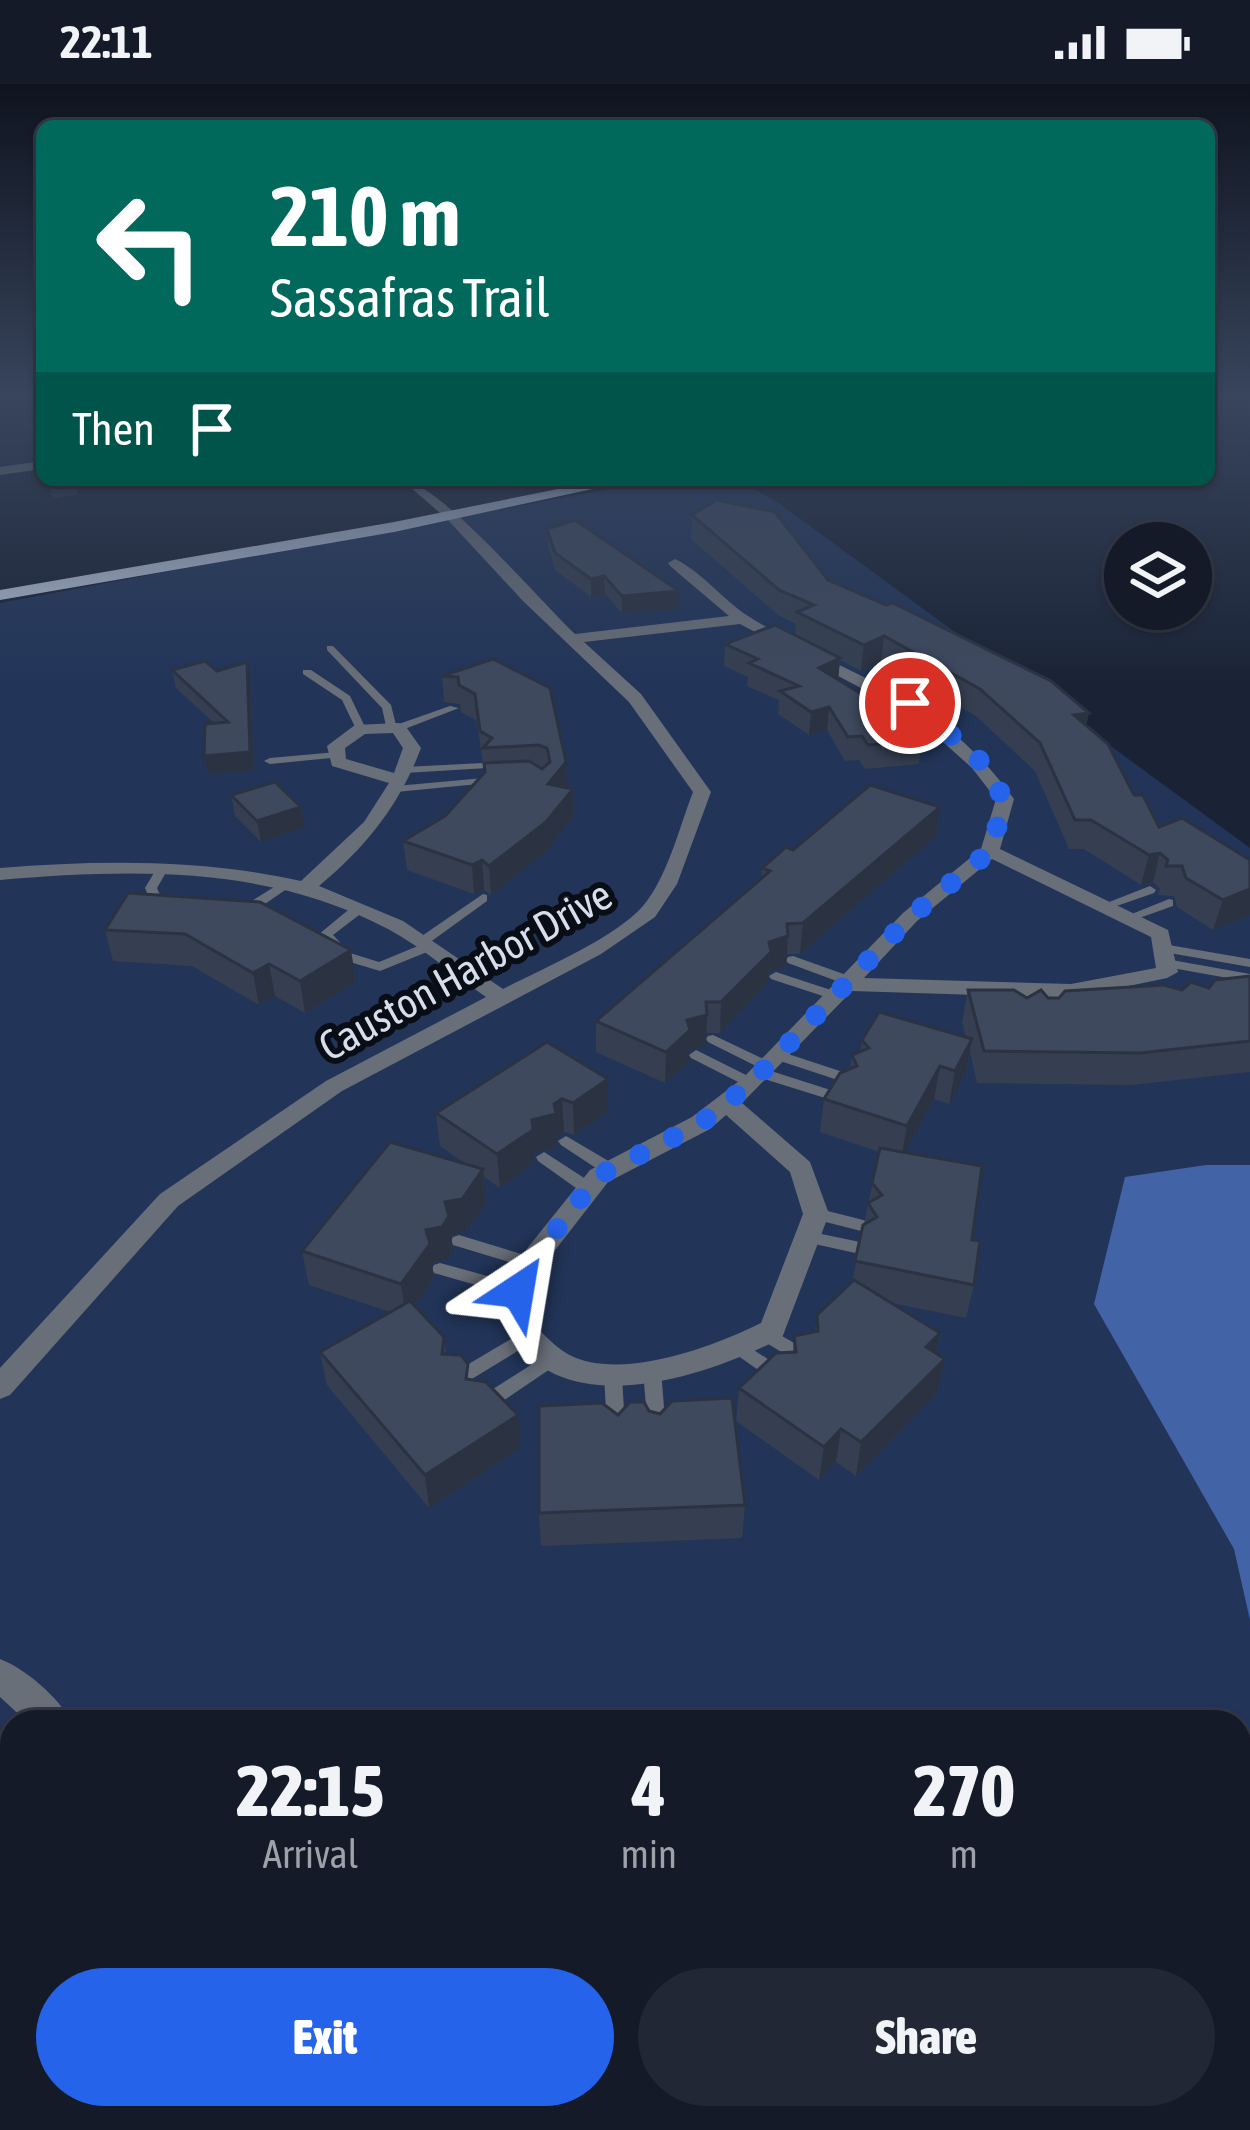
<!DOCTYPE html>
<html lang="en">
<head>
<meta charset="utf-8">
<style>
	:root { --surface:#141a28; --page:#212734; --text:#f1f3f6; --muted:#9da1a8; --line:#333845; --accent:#2563eb }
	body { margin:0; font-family:"Asap Condensed",sans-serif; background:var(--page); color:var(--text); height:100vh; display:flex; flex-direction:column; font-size:45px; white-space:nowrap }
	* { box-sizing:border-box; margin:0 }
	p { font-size:39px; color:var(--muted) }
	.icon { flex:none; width:66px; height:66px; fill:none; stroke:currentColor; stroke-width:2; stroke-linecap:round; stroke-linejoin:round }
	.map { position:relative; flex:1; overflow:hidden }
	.side { position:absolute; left:0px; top:1626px; width:1251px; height:420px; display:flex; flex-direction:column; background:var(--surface); border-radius:36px 36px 0 0; box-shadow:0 3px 9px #0004,0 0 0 3px var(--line) }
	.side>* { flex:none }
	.hud { position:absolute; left:36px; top:36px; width:1179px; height:366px; border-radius:18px; box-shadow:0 3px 9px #0004,0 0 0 3px var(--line); background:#00695c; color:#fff; overflow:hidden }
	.fabs { position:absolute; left:1104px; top:438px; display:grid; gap:24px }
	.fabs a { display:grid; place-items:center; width:108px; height:108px; border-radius:50%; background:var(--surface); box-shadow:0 3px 9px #0004,0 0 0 3px var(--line); font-size:60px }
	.pin { position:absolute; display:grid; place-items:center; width:102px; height:102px; color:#fff; margin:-51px; border:6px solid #fff; border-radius:50%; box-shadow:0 3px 12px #0007 }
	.me { position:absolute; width:132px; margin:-66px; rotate:33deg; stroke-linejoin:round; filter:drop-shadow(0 0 9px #0008) }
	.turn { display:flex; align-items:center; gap:42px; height:252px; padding:0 36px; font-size:54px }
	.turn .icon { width:156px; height:156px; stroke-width:2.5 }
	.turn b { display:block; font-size:84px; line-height:102px }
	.then { display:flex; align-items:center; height:114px; padding:0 36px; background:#0003; gap:24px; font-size:45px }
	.eta { display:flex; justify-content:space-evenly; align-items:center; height:204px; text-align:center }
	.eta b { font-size:72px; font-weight:800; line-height:84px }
	.primary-button { display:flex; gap:24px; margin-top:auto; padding:24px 36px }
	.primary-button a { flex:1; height:138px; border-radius:72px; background:var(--accent); color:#fff; font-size:48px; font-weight:800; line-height:138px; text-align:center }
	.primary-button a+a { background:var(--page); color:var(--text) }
	.status { display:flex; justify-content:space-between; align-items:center; height:84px; padding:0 60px; background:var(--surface); direction:ltr }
	.status svg { height:33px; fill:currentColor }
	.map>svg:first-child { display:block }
</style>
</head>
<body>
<div class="status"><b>22:11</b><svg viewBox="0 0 49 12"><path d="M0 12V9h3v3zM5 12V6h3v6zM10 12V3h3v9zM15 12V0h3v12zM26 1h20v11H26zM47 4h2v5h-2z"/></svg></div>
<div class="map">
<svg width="1250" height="2046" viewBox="0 0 1250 2046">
	<rect width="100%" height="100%" fill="#1a2336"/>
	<!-- green -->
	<path fill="#223559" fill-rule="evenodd" d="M 657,396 L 739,396 L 780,420 L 1250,764 L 1250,2046 L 0,2046 L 0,519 ZM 12,1638 L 1239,1638 L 1239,2034 L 12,2034 Z"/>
	<!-- water -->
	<path fill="#4264a6" d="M 1206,1081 L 1250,1081 L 1250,1536 L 1234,1465 L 1094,1220 L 1125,1093 Z"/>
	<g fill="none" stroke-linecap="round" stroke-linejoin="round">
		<!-- service -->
		<g fill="#696f79" fill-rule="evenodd">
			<path d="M 327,562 L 333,562 L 391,621 L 396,641 L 450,622 L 459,624 L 402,646 L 387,646 L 382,624 L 327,566 Z"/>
			<path d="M 303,586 L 311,586 L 350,612 L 366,645 L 365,647 L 357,647 L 342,616 L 303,590 Z"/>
			<path d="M 337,668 L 342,671 L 341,673 L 270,680 L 264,677 L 270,674 Z"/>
			<path d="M 483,679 L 489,682 L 487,684 L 405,689 L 399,686 L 405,683 Z"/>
			<path d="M 495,693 L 501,696 L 499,698 L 396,708 L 390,705 L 396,702 Z"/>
			<path d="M 162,781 L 168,785 L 157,804 L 166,825 L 160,829 L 154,825 L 145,804 L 158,782 Z"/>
			<path d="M 287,795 L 291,796 L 291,802 L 252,829 L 242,829 L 242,823 Z"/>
			<path d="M 1150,802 L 1156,806 L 1154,809 L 1105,826 L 1099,822 Z"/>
			<path d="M 483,810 L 487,811 L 487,817 L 429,859 L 434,863 L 432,866 L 380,887 L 340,875 L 318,851 L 353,822 L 363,822 L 363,828 L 333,851 L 350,869 L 379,878 L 418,862 L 414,859 L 416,856 Z"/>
			<path d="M 1169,815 L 1173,816 L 1173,822 L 1128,838 L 1122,834 Z"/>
			<path d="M 1163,860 L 1250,875 L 1250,883 L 1158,867 L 1156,864 Z"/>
			<path d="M 793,872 L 852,893 L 854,896 L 852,899 L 842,899 L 788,879 L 786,876 L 788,873 Z"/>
			<path d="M 1166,875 L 1250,890 L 1250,898 L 1161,882 L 1159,879 L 1161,876 Z"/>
			<path d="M 776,888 L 837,908 L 839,911 L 832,915 L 771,895 L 769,892 Z"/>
			<path d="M 713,951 L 772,979 L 774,982 L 768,986 L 846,1011 L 848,1014 L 841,1019 L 755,992 L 753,989 L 755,986 L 760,984 L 708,958 L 706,955 L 708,952 Z"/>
			<path d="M 696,966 L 756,996 L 758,999 L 756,1002 L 746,1002 L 691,974 L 689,971 Z"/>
			<path d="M 776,966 L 858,993 L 860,996 L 853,1001 L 771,974 L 769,971 L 771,968 Z"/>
			<path d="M 566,1052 L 617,1082 L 619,1086 L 617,1090 L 605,1090 L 561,1061 L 558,1057 Z"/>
			<path d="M 544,1068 L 595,1101 L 597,1105 L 595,1109 L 583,1109 L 538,1077 L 536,1073 Z"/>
			<path d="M 816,1124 L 871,1138 L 873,1142 L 871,1146 L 865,1148 L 810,1134 L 808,1130 L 810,1126 Z"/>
			<path d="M 807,1147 L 860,1158 L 866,1160 L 868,1164 L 866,1168 L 860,1170 L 801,1157 L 799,1153 L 801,1149 Z"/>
			<path d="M 459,1151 L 538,1175 L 540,1179 L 538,1183 L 532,1185 L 453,1161 L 451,1157 L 453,1153 Z"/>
			<path d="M 440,1179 L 524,1202 L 527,1207 L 524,1212 L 518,1213 L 434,1189 L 432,1185 L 434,1181 Z"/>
			<path d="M 766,1243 L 810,1268 L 813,1273 L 810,1278 L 804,1280 L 798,1278 L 760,1255 L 757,1250 L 760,1245 Z"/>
			<path d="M 528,1245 L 534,1247 L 537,1252 L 534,1257 L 462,1301 L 456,1303 L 450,1301 L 447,1296 L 450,1291 Z"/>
			<path d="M 740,1257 L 783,1285 L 786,1290 L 783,1295 L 777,1297 L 771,1295 L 734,1269 L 731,1264 L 734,1259 Z"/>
			<path d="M 553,1267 L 559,1269 L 562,1274 L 559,1279 L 488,1327 L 481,1329 L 474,1327 L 472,1322 L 474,1317 Z"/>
			<path d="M 652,1279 L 658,1281 L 661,1286 L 666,1348 L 664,1353 L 657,1356 L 650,1353 L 648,1348 L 643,1286 L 646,1281 Z"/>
			<path d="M 613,1283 L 619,1285 L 622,1290 L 625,1346 L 623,1351 L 616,1354 L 609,1351 L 607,1346 L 604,1290 L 607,1285 Z"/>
		</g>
		<!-- minor -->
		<g fill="#696f79" fill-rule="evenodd">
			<path d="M 42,377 L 42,385 L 0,391 L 0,383 Z"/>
			<path d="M 402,396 C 437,396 543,520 575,550 L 729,532 L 670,482 L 668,479 L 675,475 C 702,488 722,515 748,532 C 854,598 934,605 1014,715 L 1000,765 L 1168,846 L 1178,888 L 1167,894 L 1071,914 L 852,907 L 742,1019 L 810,1078 L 829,1130 L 782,1254 C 701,1294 561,1343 503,1242 L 505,1194 L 509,1187 L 590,1086 L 692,1033 L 743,994 L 903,829 L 981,765 L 996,715 L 972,684 L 914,632 L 740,540 L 584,558 L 641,610 L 711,708 L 677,800 L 655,833 L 601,870 L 342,1007 L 178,1122 L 10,1311 L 0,1315 L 0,1284 L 160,1110 L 326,997 L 486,913 C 454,891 423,864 388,845 C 268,781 131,785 0,796 L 0,784 C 102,776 201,775 301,797 L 364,738 L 389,699 L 332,682 L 327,662 L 355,641 L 398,639 L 404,640 L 421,664 C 400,720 367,762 319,802 L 403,837 L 503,905 C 542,885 615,854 643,822 C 668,792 679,744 693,708 L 629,618 L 523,517 L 447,435 ZM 393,649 L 403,664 L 394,689 L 346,675 L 345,664 L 365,650 ZM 992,775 L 1151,853 L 1156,884 L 1071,900 L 864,894 L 917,837 ZM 726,1031 L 790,1088 L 803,1130 L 761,1239 C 713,1263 628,1294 576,1274 C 558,1267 545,1251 531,1238 L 532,1196 L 608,1098 L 710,1045 Z"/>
			<path d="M 0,1575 C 24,1584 60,1614 71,1638 L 27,1638 L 0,1613 Z"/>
			<path d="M 1239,1935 L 1250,1940 L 1250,1999 L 1239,1994 Z"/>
			<path d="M 321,2034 L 363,2034 L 368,2046 L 326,2046 Z"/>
		</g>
		<!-- primary -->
		<path fill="#b0bbd0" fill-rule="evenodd" d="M 603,396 L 634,396 L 394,448 L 0,516 L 0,506 L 394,438 Z"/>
	</g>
	<!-- wall -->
	<g fill="#353f51">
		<path d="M 42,340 L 42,370 L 34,357 L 30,342 Z"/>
		<path d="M 692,431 L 828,496 L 1086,642 L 1134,711 L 1159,743 L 1250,776 L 1250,831 L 1213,846 L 1177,823 L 1174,812 L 1158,811 L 1160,805 L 1153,798 L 1141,801 L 1084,765 L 1069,765 L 1035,687 L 976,632 L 881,578 L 861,587 L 840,576 L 838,596 L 922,657 L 919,680 L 865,685 L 859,676 L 845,677 L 827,646 L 809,651 L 778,630 L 779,616 L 747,602 L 748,593 L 724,582 L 725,560 L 795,551 L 796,540 L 778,531 L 691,455 Z"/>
		<path d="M 547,445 L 679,507 L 679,524 L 622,529 L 605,510 L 591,513 L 555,486 L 548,461 Z"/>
		<path d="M 172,586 L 217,587 L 250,595 L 254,686 L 208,690 L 214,639 L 176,604 Z"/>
		<path d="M 442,592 L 550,604 L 567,704 L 573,705 L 573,733 L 547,767 L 491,811 L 484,806 L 474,810 L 407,786 L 403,757 L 445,732 L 484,689 L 477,637 L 461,628 L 460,620 L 444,618 Z"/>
		<path d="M 231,711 L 301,723 L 305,743 L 261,758 L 235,732 Z"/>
		<path d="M 936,752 L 800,870 L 787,870 L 786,883 L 769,887 L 768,898 L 720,949 L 706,949 L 706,962 L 689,967 L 689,978 L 665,999 L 596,968 L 596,937 L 761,795 L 762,784 L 793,766 Z"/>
		<path d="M 128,809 L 356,898 L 305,929 L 275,912 L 259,921 L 192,882 L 113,877 L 105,846 Z"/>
		<path d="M 1250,892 L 1250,988 L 1131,1001 L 977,999 L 970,968 L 966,988 L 949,1020 L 934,1015 L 904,1069 L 972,1156 L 974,1201 L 966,1234 L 891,1219 L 940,1249 L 936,1270 L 937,1309 L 856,1392 L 836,1378 L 819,1396 L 736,1337 L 739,1304 L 793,1268 L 794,1252 L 815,1248 L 817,1231 L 852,1198 L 879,1068 L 820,1048 L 824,1015 L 850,985 L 852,971 L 860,968 L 862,956 L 966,953 L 962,938 L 968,906 L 1027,914 L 1048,914 L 1209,904 Z"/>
		<path d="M 547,958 L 608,1028 L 574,1051 L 564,1048 L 557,1053 L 557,1063 L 534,1069 L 534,1079 L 500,1104 L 484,1093 L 486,1119 L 465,1148 L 451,1151 L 453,1166 L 446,1176 L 432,1179 L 434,1194 L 414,1222 L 444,1253 L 446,1270 L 470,1296 L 520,1365 L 429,1424 L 327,1301 L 320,1268 L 390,1228 L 309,1201 L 302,1167 L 466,1080 L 440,1062 L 436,1029 Z"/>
		<path d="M 649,1327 L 745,1421 L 742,1454 L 541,1462 L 539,1429 L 618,1331 Z"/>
		<path d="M 0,1689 L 12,1697 L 12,1757 L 0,1776 L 12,1783 L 12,2005 L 0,1997 Z"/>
		<path d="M 0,2031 L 12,2034 L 151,2034 L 144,2046 L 3,2046 L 0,2043 Z"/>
		<path d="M 475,2034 L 687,2034 L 695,2046 L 478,2046 Z"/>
		<path d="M 1009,2034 L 1188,2034 L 1194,2046 L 1003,2046 Z"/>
	</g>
	<!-- shaded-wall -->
	<g fill="#2b3342">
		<path d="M 64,396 L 76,396 L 78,410 L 53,415 L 49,399 Z"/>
		<path d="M 604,492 L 605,510 L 591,513 L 591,495 Z"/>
		<path d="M 679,507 L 679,524 L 622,529 L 622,512 Z"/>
		<path d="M 884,552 L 881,578 L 861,587 L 864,561 Z"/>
		<path d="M 840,574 L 838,597 L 819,584 Z"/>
		<path d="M 247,578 L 250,595 L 254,686 L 208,690 L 204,672 L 250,668 Z"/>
		<path d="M 829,623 L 827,646 L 809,651 L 811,628 Z"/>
		<path d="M 1089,629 L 1083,656 L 1074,631 Z"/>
		<path d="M 566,678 L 567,706 L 548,700 Z"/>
		<path d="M 573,705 L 573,733 L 547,767 L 491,811 L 489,782 Z"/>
		<path d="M 301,723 L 305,743 L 261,758 L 257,737 Z"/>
		<path d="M 940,723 L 936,752 L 800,870 L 803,839 Z"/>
		<path d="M 1160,769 L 1153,798 L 1141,801 L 1149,771 Z"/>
		<path d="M 482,776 L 484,806 L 474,810 L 472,781 Z"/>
		<path d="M 1250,805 L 1250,831 L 1213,846 L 1223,816 Z"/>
		<path d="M 788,852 L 786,883 L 769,887 L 768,898 L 720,949 L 721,918 L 769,858 Z"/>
		<path d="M 351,866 L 356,898 L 305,929 L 300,897 Z"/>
		<path d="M 269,880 L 275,912 L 259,921 L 253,889 Z"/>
		<path d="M 707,931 L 706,962 L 689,967 L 689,978 L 665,999 L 666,968 L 687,936 Z"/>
		<path d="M 972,955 L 966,988 L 949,1020 L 955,987 Z"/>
		<path d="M 940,982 L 934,1015 L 901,1075 L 907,1042 Z"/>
		<path d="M 608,995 L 608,1028 L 574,1051 L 573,1019 Z"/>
		<path d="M 562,1015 L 564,1048 L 557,1053 L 557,1063 L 534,1069 L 534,1079 L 500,1104 L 497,1070 L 532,1036 Z"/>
		<path d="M 483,1085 L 486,1119 L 465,1148 L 451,1151 L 453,1166 L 446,1176 L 432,1179 L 434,1194 L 406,1233 L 401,1200 L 426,1146 L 445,1118 Z"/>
		<path d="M 940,1249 L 933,1283 L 926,1263 Z"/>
		<path d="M 945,1275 L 937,1309 L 856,1392 L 861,1358 Z"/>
		<path d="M 518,1331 L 520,1365 L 429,1424 L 425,1391 Z"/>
		<path d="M 841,1345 L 836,1378 L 819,1396 L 824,1363 Z"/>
		<path d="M 10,1693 L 12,1697 L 12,1757 L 0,1777 L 0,1708 Z"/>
		<path d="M 75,2034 L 76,2034 L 85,2046 L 67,2046 Z"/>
		<path d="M 114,2034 L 151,2034 L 144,2046 L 106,2046 Z"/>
	</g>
	<!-- building -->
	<g fill="#3e495e" stroke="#2b3342" stroke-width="3">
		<path d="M 42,340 L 42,360 L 30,342 Z"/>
		<path d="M 717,416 L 775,428 L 828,496 L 886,521 L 893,519 L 1051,597 L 1089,629 L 1074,631 L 1108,660 L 1134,711 L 1143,711 L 1159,743 L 1182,734 L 1250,776 L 1250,805 L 1223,816 L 1186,794 L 1182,782 L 1166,782 L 1168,776 L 1160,769 L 1149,771 L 1091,736 L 1075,736 L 1040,659 L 980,605 L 884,552 L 864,561 L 797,528 L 814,521 L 779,506 L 692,431 Z"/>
		<path d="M 575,436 L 679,507 L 622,512 L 604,492 L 591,495 L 555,469 L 547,445 Z"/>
		<path d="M 775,541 L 840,574 L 819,584 L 897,632 L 905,631 L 922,657 L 868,661 L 862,652 L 848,653 L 829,623 L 811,628 L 780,607 L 799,602 L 749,579 L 758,575 L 725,560 Z"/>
		<path d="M 493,575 L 550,604 L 566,678 L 548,700 L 573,705 L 546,738 L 489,782 L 482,776 L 472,781 L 403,757 L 445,732 L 485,688 L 484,679 L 529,677 L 542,685 L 550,678 L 547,664 L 539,661 L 483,664 L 492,654 L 480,647 L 475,610 L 459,601 L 458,593 L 442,592 Z"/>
		<path d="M 205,577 L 217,587 L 247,578 L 250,668 L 204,672 L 205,640 L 228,638 L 172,586 Z"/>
		<path d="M 275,698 L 301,723 L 257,737 L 231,711 Z"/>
		<path d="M 870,701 L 940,723 L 803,839 L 787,840 L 788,852 L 769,858 L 771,868 L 721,918 L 706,918 L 707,931 L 687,936 L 690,946 L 666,968 L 596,937 L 770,787 L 762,784 L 786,763 L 793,766 Z"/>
		<path d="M 128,809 L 260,818 L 351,866 L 300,897 L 269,880 L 253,889 L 185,850 L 105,846 Z"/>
		<path d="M 1250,892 L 1250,957 L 1140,969 L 984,967 L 968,906 L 1014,906 L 1027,914 L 1041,906 L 1048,914 L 1059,914 L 1065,907 L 1164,901 L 1182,906 L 1191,898 L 1209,904 L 1215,896 Z"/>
		<path d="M 879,928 L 972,955 L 955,987 L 940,982 L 907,1042 L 824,1015 L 840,989 L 857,982 L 852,971 L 869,964 L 862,956 Z"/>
		<path d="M 547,958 L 608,995 L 573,1019 L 562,1015 L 554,1020 L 556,1030 L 532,1036 L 533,1046 L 497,1070 L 436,1029 Z"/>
		<path d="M 390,1058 L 483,1085 L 462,1115 L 445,1118 L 449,1132 L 442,1143 L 426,1146 L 430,1160 L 401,1200 L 302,1167 Z"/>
		<path d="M 880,1064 L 982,1082 L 972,1156 L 980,1157 L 974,1201 L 855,1177 L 863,1141 L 877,1133 L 868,1119 L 882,1111 L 872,1099 Z"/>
		<path d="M 854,1196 L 940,1249 L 926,1263 L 945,1275 L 861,1358 L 841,1345 L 824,1363 L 739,1304 L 776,1269 L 796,1268 L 794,1252 L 818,1247 L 817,1231 Z"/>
		<path d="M 410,1217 L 444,1253 L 442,1270 L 461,1271 L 468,1280 L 466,1295 L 486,1298 L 518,1331 L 425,1391 L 320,1268 Z"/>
		<path d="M 732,1314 L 745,1421 L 539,1429 L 539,1322 L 602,1319 L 618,1331 L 630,1318 L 644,1318 L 649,1327 L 660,1330 L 672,1317 Z"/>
		<path d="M 0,1689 L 10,1693 L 0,1708 Z"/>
		<path d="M 0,1776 L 12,1783 L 12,1991 L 0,1983 Z"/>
		<path d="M 12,2014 L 12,2034 L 75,2034 L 67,2046 L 8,2046 L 0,2041 L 0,2031 Z"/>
		<path d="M 77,2034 L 114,2034 L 106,2046 L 95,2046 Z"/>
		<path d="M 479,2034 L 687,2034 L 695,2046 L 486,2046 Z"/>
		<path d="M 1015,2034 L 1188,2034 L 1194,2046 L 1020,2046 Z"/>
	</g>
	<!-- sky -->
	<linearGradient id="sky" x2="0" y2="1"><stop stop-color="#0e131e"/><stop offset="0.52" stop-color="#38455d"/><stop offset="1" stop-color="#38455d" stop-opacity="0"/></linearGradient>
	<rect width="1250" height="602" fill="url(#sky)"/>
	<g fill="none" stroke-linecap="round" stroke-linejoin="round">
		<!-- route -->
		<path stroke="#2563eb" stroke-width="21" stroke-dasharray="0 37.8" d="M 518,1207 L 519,1194 L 598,1092 L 701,1039 L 751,999 L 910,833 L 990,767 L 1005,716 L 975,670 L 910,619"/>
	</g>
	<g text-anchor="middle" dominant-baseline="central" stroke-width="12" stroke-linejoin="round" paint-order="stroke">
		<!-- street labels -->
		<g font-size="42" fill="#d7deeb" stroke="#090d15">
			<text transform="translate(465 886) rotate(-29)">Causton Harbor Drive</text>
		</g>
	</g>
</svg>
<div class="fabs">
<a><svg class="icon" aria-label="layers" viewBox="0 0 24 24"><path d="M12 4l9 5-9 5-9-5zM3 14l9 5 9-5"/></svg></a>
</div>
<div class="pin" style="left:910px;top:619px;background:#d93025"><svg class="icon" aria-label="arrive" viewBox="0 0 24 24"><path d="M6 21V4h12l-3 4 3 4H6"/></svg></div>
<svg class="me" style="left:518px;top:1207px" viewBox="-20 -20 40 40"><path d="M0-17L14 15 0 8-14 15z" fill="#2563eb" stroke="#fff" stroke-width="4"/></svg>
<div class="hud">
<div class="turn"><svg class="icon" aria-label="left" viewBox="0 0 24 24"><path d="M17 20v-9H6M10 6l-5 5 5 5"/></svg><div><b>210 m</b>Sassafras Trail</div></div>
<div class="then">Then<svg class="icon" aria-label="arrive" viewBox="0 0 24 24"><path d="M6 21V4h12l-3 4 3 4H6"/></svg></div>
</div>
<section class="side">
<div class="eta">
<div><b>22:15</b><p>Arrival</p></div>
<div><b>4</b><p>min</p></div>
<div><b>270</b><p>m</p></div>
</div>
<div class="primary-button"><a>Exit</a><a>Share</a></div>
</section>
</div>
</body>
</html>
